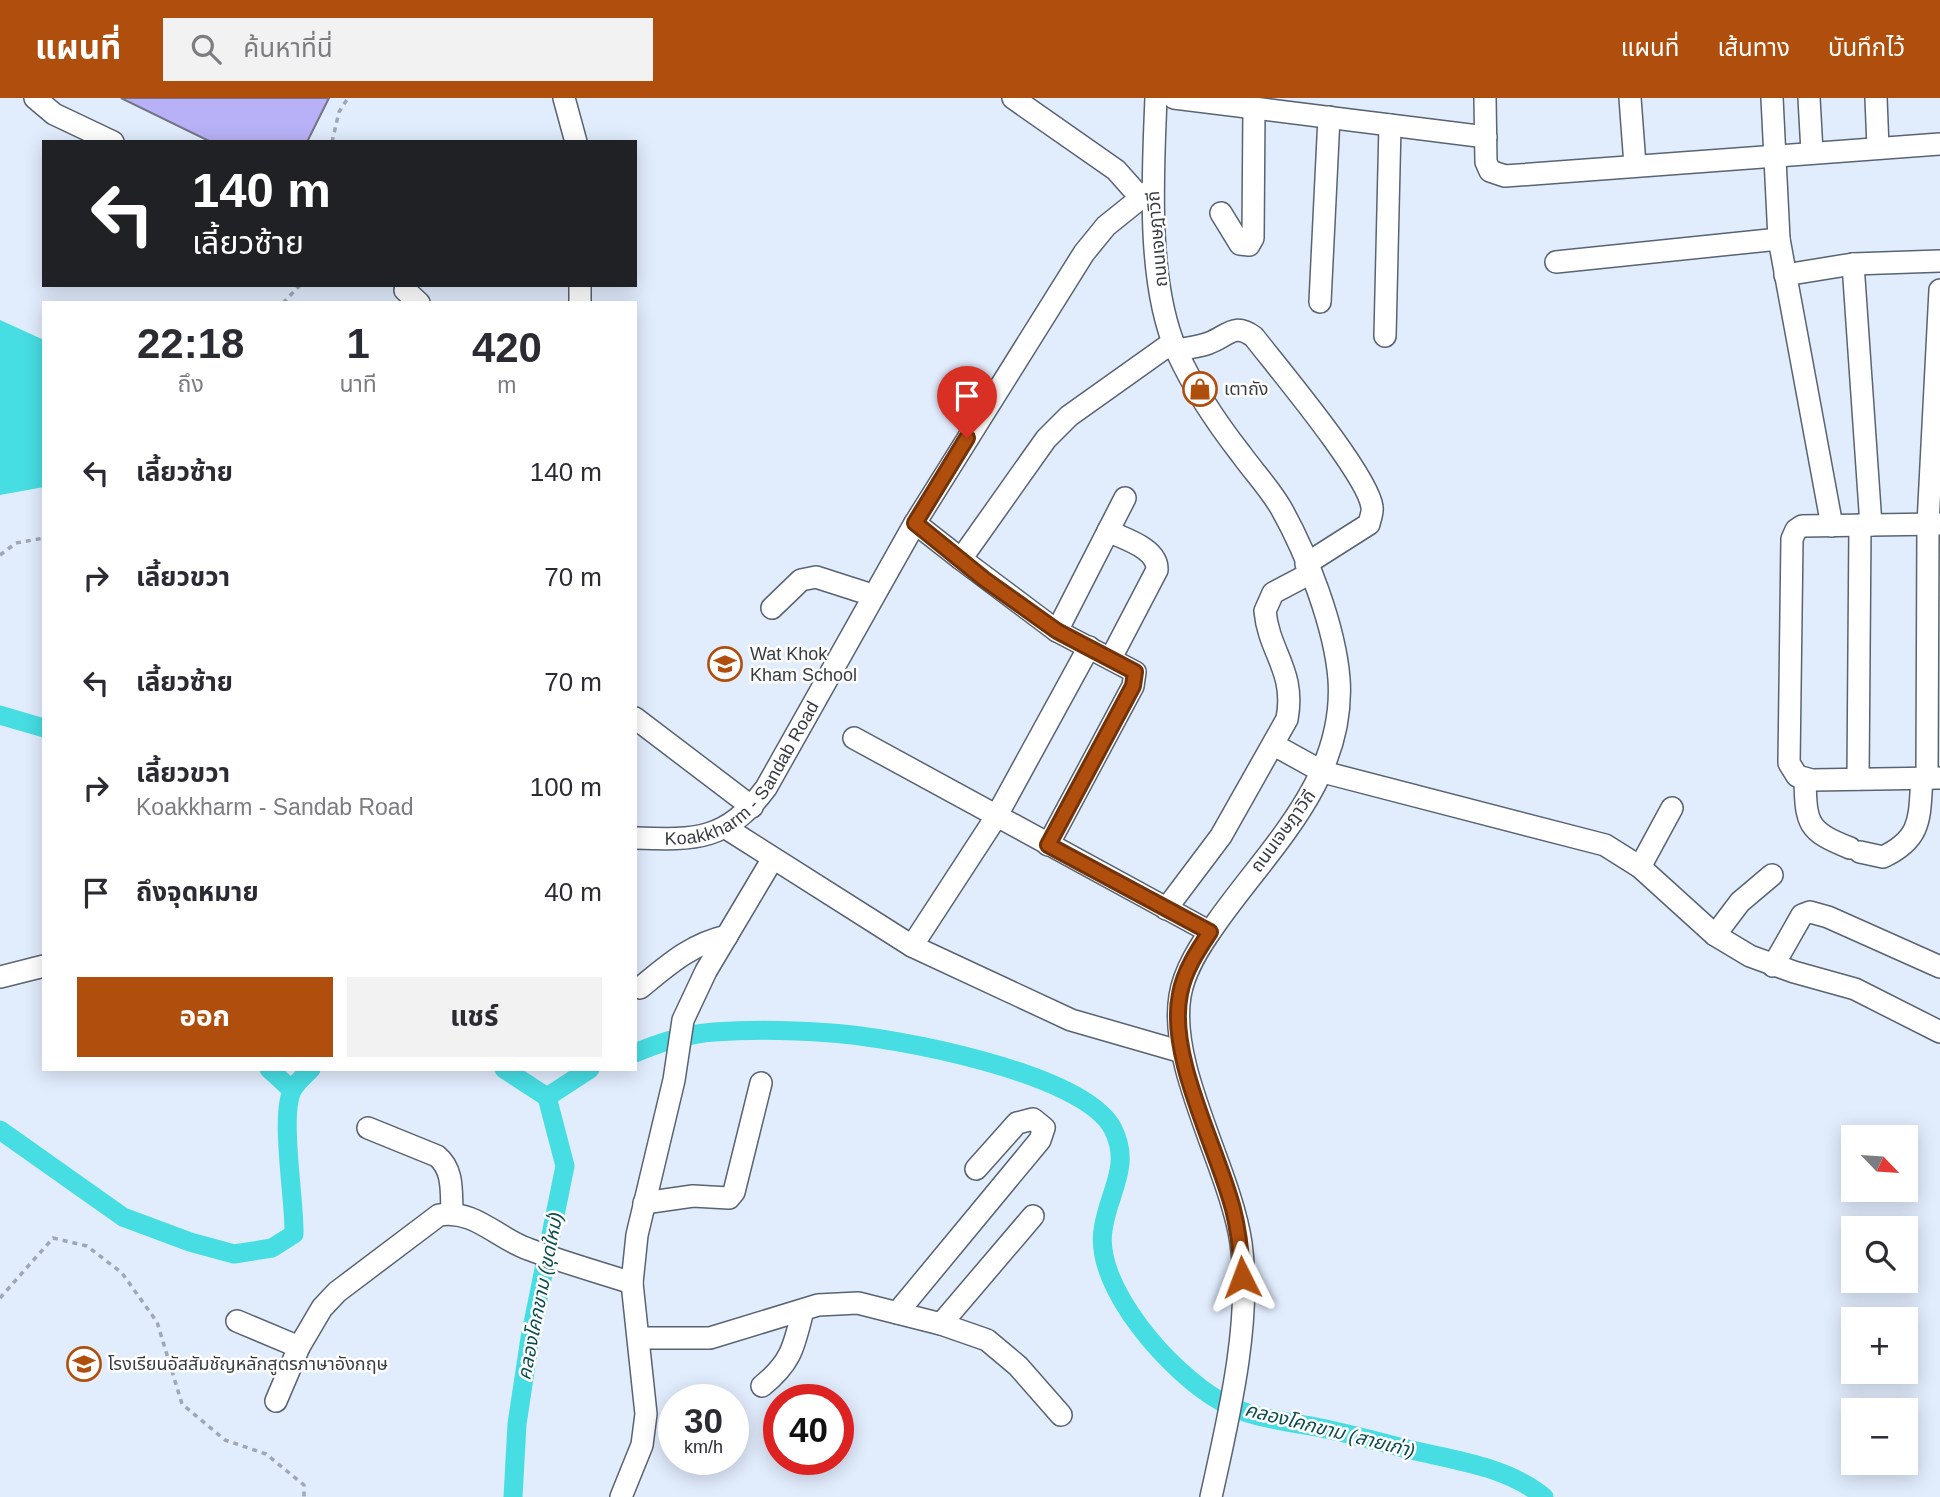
<!DOCTYPE html>
<html lang="th">
<head>
<meta charset="utf-8">
<style>
	:root { --surface:#fff; --page:#f2f2f3; --text:#2b2b33; --muted:#7c7c81; --accent:#b04f0d }
	body { margin:0; font-family:Helvetica,"Noto Sans Thai",sans-serif; background:var(--page); color:var(--text); height:100vh; display:flex; flex-direction:column; font-size:26px; white-space:nowrap }
	* { box-sizing:border-box; margin:0 }
	p { font-size:23px; color:var(--muted) }
	.icon { flex:none; width:38px; height:38px; fill:none; stroke:currentColor; stroke-width:2; stroke-linecap:round; stroke-linejoin:round }
	.map { position:relative; flex:1; overflow:hidden }
	.side { position:absolute; left:42px; top:203px; width:595px; height:770px; display:flex; flex-direction:column; background:var(--surface); border-radius:0px; box-shadow:0 4px 18px #0003 }
	.side>* { flex:none }
	.top-card { position:absolute; left:42px; top:42px; width:595px; height:147px; border-radius:0px; box-shadow:0 4px 18px #0003; background:#202124; color:#fff; overflow:hidden }
	.needle { width:46px; rotate:115deg }
	.fabs { position:absolute; left:1841px; top:1027px; display:grid; gap:14px }
	.fabs a { display:grid; place-items:center; width:77px; height:77px; border-radius:0px; background:var(--surface); box-shadow:0 4px 18px #0003; font-size:35px }
	.speed { position:absolute; left:658px; top:1286px; display:flex; gap:14px; font-size:35px; font-weight:700; text-align:center }
	.speed>* { display:grid; place-content:center; width:91px; height:91px; border-radius:50%; background:var(--surface); box-shadow:0 4px 18px #0003; line-height:1 }
	.speed small { font-size:18px; font-weight:400 }
	.speed .limit { border:10px solid #d22; background:#fff; color:#111 }
	.pin { position:absolute; display:grid; place-items:center; width:60px; height:60px; color:#fff; margin:-72px -30px; border-radius:50% 50% 50% 0; rotate:-45deg; box-shadow:0 0 7px #0007 }
	.pin .icon { rotate:45deg }
	.me { position:absolute; width:77px; margin:-38px; rotate:357deg; stroke-linejoin:round; filter:drop-shadow(0 0 5px #0008) }
	.turn { display:flex; align-items:center; gap:24px; height:147px; padding:0 35px; font-size:32px }
	.turn .icon { width:91px; height:91px; stroke-width:2.5 }
	.turn b { display:block; font-size:49px; line-height:60px }
	.eta { display:flex; justify-content:space-evenly; align-items:center; height:119px; text-align:center }
	.eta b { font-size:42px; font-weight:700; line-height:49px }
	.cta { display:flex; gap:14px; margin-top:auto; padding:14px 35px }
	.cta a { flex:1; height:80px; border-radius:0px; background:var(--accent); color:#fff; font-size:28px; font-weight:700; line-height:80px; text-align:center }
	.cta a+a { background:var(--page); color:var(--text) }
	ul { padding:0; list-style:none }
	li { display:flex; align-items:center; gap:21px; height:105px; padding:0 35px }
	li div { flex:1 }
	li b { display:block; font-size:26px }
	li em { font-style:normal }
	header { display:flex; align-items:center; gap:42px; box-sizing:border-box; height:98px; padding:0 35px; background:var(--accent); color:#fff }
	header strong { font-size:33px }
	nav { display:flex; gap:38px; margin-inline-start:auto; font-size:24px }
	.search { width:490px; height:63px; background:var(--page); display:flex; align-items:center; gap:18px; box-sizing:border-box; padding:0 24px; border-radius:0px; color:var(--muted); font-size:26px }
	.map>svg:first-child { display:block }
</style>
</head>
<body>
<header>
<strong>แผนที่</strong>
<div class="search"><svg class="icon" aria-label="search" viewBox="0 0 24 24"><circle cx="10" cy="10" r="6"/><path d="M15 15l6 6"/></svg>ค้นหาที่นี่</div>
<nav><a>แผนที่</a><a>เส้นทาง</a><a>บันทึกไว้</a></nav>
</header>
<div class="map">
<svg width="1940" height="1399" viewBox="0 0 1940 1399">
	<rect width="100%" height="100%" fill="#e1ecfd"/>
	<!-- water -->
	<path fill="#46dde3" d="M 0,222 L 44,242 L 44,389 L 0,397 Z"/>
	<g fill="none" stroke-linecap="round" stroke-linejoin="round">
		<!-- canal -->
		<g stroke="#46dde3" stroke-width="19">
			<path d="M 0,617 L 44,630"/>
			<path d="M 635,955 C 661,944 686,936 714,934 C 753,931 792,932 831,935 C 892,939 1084,974 1113,1031 C 1132,1069 1108,1094 1103,1132 C 1094,1190 1172,1276 1220,1303 C 1249,1320 1284,1323 1316,1329 C 1346,1335 1377,1343 1407,1351 C 1453,1362 1506,1368 1544,1399"/>
			<path d="M 269,971 L 292,992"/>
			<path d="M 504,971 L 547,999"/>
			<path d="M 547,999 L 590,971"/>
			<path d="M 0,1032 L 123,1119 L 190,1144 L 234,1156 L 272,1150 L 294,1136 C 295,1103 279,1015 293,991 C 297,984 305,977 311,971"/>
			<path d="M 513,1399 L 517,1326 L 530,1240 L 565,1068 L 547,999"/>
		</g>
	</g>
	<!-- building -->
	<path fill="#b8b1f7" stroke="#757485" stroke-width="2" d="M 121,0 L 329,0 L 307,44 L 211,44 Z"/>
	<g fill="none" stroke-linecap="round" stroke-linejoin="round">
		<!-- minor casing -->
		<g stroke="#596371" stroke-width="24">
			<g id="minor">
				<path d="M 35,0 L 54,16 L 113,44"/>
				<path d="M 564,0 L 576,44"/>
				<path d="M 1013,0 L 1116,72 L 1140,99"/>
				<path d="M 1156,0 C 1153,75 1146,184 1177,254 C 1194,291 1216,324 1241,356 C 1254,374 1270,391 1281,410 C 1307,456 1335,529 1339,581 C 1346,681 1269,750 1217,824 C 1201,846 1184,872 1180,898 C 1168,970 1230,1070 1241,1145 C 1252,1224 1228,1322 1211,1399"/>
				<path d="M 1174,0 L 1486,39"/>
				<path d="M 1485,0 L 1486,64 L 1490,73 L 1505,78 L 1940,46"/>
				<path d="M 1630,0 L 1635,67"/>
				<path d="M 1772,0 L 1779,141 L 1832,428"/>
				<path d="M 1809,0 L 1812,54"/>
				<path d="M 1876,0 L 1878,50"/>
				<path d="M 1221,115 L 1240,146 L 1249,147 L 1253,140 L 1254,10"/>
				<path d="M 1556,164 L 1779,141"/>
				<path d="M 1853,166 L 1871,427"/>
				<path d="M 1785,177 L 1853,166 L 1940,163"/>
				<path d="M 405,192 L 419,205"/>
				<path d="M 1320,204 L 1329,19"/>
				<path d="M 580,205 L 580,187"/>
				<path d="M 1385,238 L 1390,27"/>
				<path d="M 1176,252 C 1187,250 1199,249 1209,245 C 1228,238 1234,224 1254,239 C 1278,270 1368,377 1372,409 C 1373,414 1370,421 1369,426 L 1306,466"/>
				<path d="M 915,425 L 961,461"/>
				<path d="M 1940,426 L 1802,428 L 1796,432 L 1792,441 L 1789,665 L 1797,678 L 1812,682 L 1940,680"/>
				<path d="M 1108,433 C 1124,441 1158,450 1157,472 L 1111,560"/>
				<path d="M 772,510 L 801,482 L 816,479 L 872,497"/>
				<path d="M 1057,533 L 1125,400"/>
				<path d="M 635,620 L 752,709"/>
				<path d="M 854,640 L 1210,834"/>
				<path d="M 1274,647 L 1323,674 L 1605,747 L 1640,769 L 1715,837 L 1750,858 L 1794,874 L 1855,891 L 1940,934"/>
				<path d="M 1927,680 L 1928,426 L 1940,192"/>
				<path d="M 1805,681 C 1806,726 1807,733 1850,750"/>
				<path d="M 1858,681 L 1860,427"/>
				<path d="M 726,730 L 912,848 L 1071,922 L 1182,954"/>
				<path id="s1" d="M 635,740 C 697,742 726,743 766,690 L 915,425 L 1084,155 L 1106,128 L 1152,91"/>
				<path d="M 1048,747 L 1133,588 L 1135,574 L 1057,533 L 961,461 L 1046,341 L 1069,318 L 1173,244"/>
				<path d="M 1860,754 L 1883,759 C 1923,740 1919,719 1922,680"/>
				<path d="M 1640,769 L 1672,710"/>
				<path d="M 1166,811 L 1221,738 L 1287,621 C 1296,573 1269,555 1265,513 L 1273,495 L 1309,476"/>
				<path d="M 1715,837 L 1740,804 L 1772,777"/>
				<path d="M 912,848 L 996,719 L 1089,549"/>
				<path d="M 1773,868 L 1802,817 L 1810,814 L 1828,819 L 1940,869"/>
				<path d="M 0,879 L 44,868"/>
				<path d="M 640,890 C 668,867 691,846 727,838"/>
				<path d="M 368,1030 L 437,1058 C 454,1072 451,1094 452,1115"/>
				<path d="M 644,1105 L 693,1098 L 729,1100 L 734,1094 L 761,985"/>
				<path d="M 897,1215 L 1040,1042 L 1044,1030 L 1033,1021 L 1017,1025 L 976,1071"/>
				<path d="M 237,1223 L 299,1249"/>
				<path d="M 941,1226 L 1033,1118"/>
				<path d="M 640,1240 L 710,1240 L 818,1207 L 858,1205 L 941,1226 L 987,1242 L 1018,1268 L 1061,1317"/>
				<path d="M 762,1288 C 792,1264 794,1248 803,1212"/>
				<path d="M 276,1303 L 299,1249 L 322,1210 L 337,1194 L 439,1117 C 474,1111 497,1140 528,1151 C 562,1164 598,1174 632,1185"/>
				<path d="M 621,1399 L 642,1347 L 646,1316 L 632,1185 L 637,1137 L 674,982 L 683,922 L 706,873 L 772,762"/>
			</g>
		</g>
		<!-- path -->
		<g stroke="#9fa7b4" stroke-width="3.5" stroke-dasharray="5 5" stroke-linecap="butt">
			<path d="M 332,44 L 339,14 L 348,0"/>
			<path d="M 283,205 L 300,187"/>
			<path d="M 0,457 L 16,445 L 44,440"/>
			<path d="M 0,1200 L 53,1140 L 87,1148 L 122,1175 L 157,1224 L 182,1306 L 225,1342 L 266,1356 L 304,1387 L 304,1399"/>
		</g>
		<!-- minor -->
		<use href="#minor" stroke="#fff" stroke-width="21"/>
	</g>
	<g fill="none" stroke-linecap="round" stroke-linejoin="round">
		<!-- route casing -->
		<g stroke="#723308" stroke-width="18">
			<path id="route" d="M 967,340 L 915,425 L 984,481 L 1057,533 L 1135,574 L 1133,588 L 1048,747 L 1210,834 C 1198,852 1184,873 1180,896 C 1167,958 1217,1049 1233,1111 C 1239,1134 1241,1156 1242,1179"/>
		</g>
		<!-- route -->
		<use href="#route" stroke="#b04f0d" stroke-width="12"/>
	</g>
	<!-- icons -->
	<defs>
		<g id="shop-ring" transform="scale(1.75)"><circle r="9.5" fill="#fff" stroke="#b04f0d" stroke-width="1.5"/><path d="M-5-2.5h2.3a2.7 3.5 0 0 1 5.4 0H5L5.5 6h-11ZM-1.5-2.5h3a1.5 2.3 0 0 0-3 0Z" fill="#b04f0d"/></g>
		<g id="school-ring" transform="scale(1.75)"><circle r="9.5" fill="#fff" stroke="#b04f0d" stroke-width="1.5"/><path d="M0-5L7-2L0 1L-7-2ZM-4 1L0 2.5L4 1V4Q0 6-4 4Z" fill="#b04f0d"/></g>
	</defs>
	<g fill-rule="evenodd">
		<use href="#shop-ring" x="1200" y="291"/>
		<use href="#school-ring" x="725" y="566"/>
		<use href="#school-ring" x="84" y="1266"/>
	</g>
	<g text-anchor="middle" dominant-baseline="central" stroke-width="5" stroke-linejoin="round" paint-order="stroke">
		<!-- street labels -->
		<g font-size="18" fill="#383c42" stroke="#fff">
			<text transform="translate(1157 141) rotate(-95)">ถนนเจษฎาวิถี</text>
			<text stroke="none"><textPath href="#s1" startOffset="138">Koakkharm - Sandab Road</textPath></text>
			<text transform="translate(1283 733) rotate(-54)">ถนนเจษฎาวิถี</text>
		</g>
		<!-- poi labels -->
		<g font-size="18" fill="#383c42" stroke="#fff" text-anchor="start">
			<text x="1224" y="291">เตาถัง</text>
			<text x="750" y="556">Wat Khok<tspan x="750" dy="21">Kham School</tspan></text>
			<text x="108" y="1266">โรงเรียนอัสสัมชัญหลักสูตรภาษาอังกฤษ</text>
		</g>
		<!-- water labels -->
		<g font-size="19" font-style="italic" fill="#0a4d50" stroke="#fff">
			<text transform="translate(540 1198) rotate(-79)">คลองโคกขาม (ขุดใหม่)</text>
			<text transform="translate(1330 1332) rotate(14)">คลองโคกขาม (สายเก่า)</text>
		</g>
	</g>
</svg>
<div class="fabs">
<a><svg class="needle" viewBox="-14 -14 28 28"><path d="M0-13l5 13h-10z" fill="#e53935"/><path d="M0 13l5-13h-10z" fill="#7c7c81"/></svg></a>
<a><svg class="icon" aria-label="search" viewBox="0 0 24 24"><circle cx="10" cy="10" r="6"/><path d="M15 15l6 6"/></svg></a>
<a>+</a>
<a>−</a>
</div>
<div class="speed"><div>30<small>km/h</small></div><div class="limit">40</div></div>
<div class="pin" style="left:967px;top:340px;background:#d93025"><svg class="icon" aria-label="arrive" viewBox="0 0 24 24"><path d="M6 21V4h12l-3 4 3 4H6"/></svg></div>
<svg class="me" style="left:1242px;top:1179px" viewBox="-20 -20 40 40"><path d="M0-17L14 15 0 8-14 15z" fill="#b04f0d" stroke="#fff" stroke-width="4"/></svg>
<div class="top-card">
<div class="turn"><svg class="icon" aria-label="left" viewBox="0 0 24 24"><path d="M17 20v-9H6M10 6l-5 5 5 5"/></svg><div><b>140 m</b>เลี้ยวซ้าย</div></div>
</div>
<section class="side">
<div class="eta">
<div><b>22:18</b><p>ถึง</p></div>
<div><b>1</b><p>นาที</p></div>
<div><b>420</b><p>m</p></div>
</div>
<ul>
<li><svg class="icon" aria-label="left" viewBox="0 0 24 24"><path d="M17 20v-9H6M10 6l-5 5 5 5"/></svg><div><b>เลี้ยวซ้าย</b></div><em>140 m</em></li>
<li><svg class="icon" aria-label="right" viewBox="0 0 24 24"><path d="M7 20v-9h11M14 6l5 5-5 5"/></svg><div><b>เลี้ยวขวา</b></div><em>70 m</em></li>
<li><svg class="icon" aria-label="left" viewBox="0 0 24 24"><path d="M17 20v-9H6M10 6l-5 5 5 5"/></svg><div><b>เลี้ยวซ้าย</b></div><em>70 m</em></li>
<li><svg class="icon" aria-label="right" viewBox="0 0 24 24"><path d="M7 20v-9h11M14 6l5 5-5 5"/></svg><div><b>เลี้ยวขวา</b><p>Koakkharm - Sandab Road</p></div><em>100 m</em></li>
<li><svg class="icon" aria-label="arrive" viewBox="0 0 24 24"><path d="M6 21V4h12l-3 4 3 4H6"/></svg><div><b>ถึงจุดหมาย</b></div><em>40 m</em></li>
</ul>
<div class="cta"><a>ออก</a><a>แชร์</a></div>
</section>
</div>
</body>
</html>
